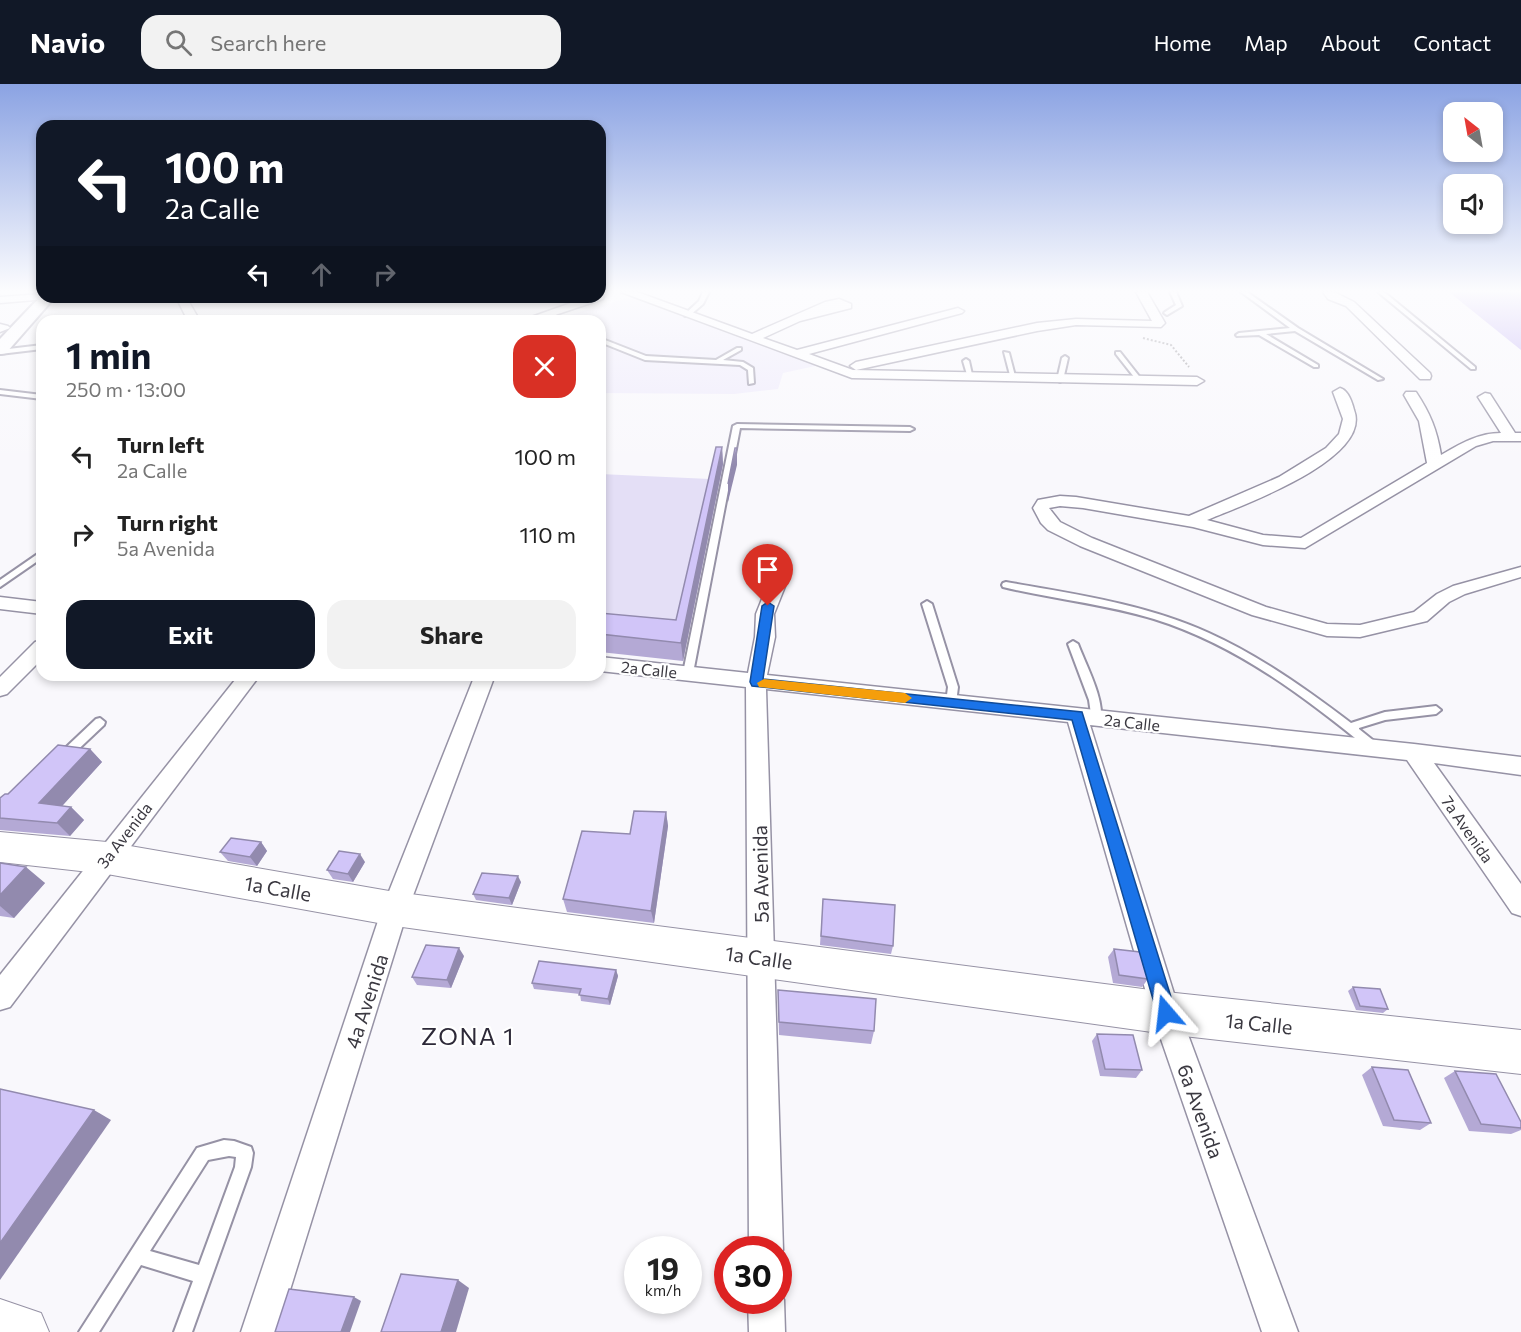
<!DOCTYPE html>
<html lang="en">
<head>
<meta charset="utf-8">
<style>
	:root { --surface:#fff; --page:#f2f2f2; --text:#222; --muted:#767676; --accent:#111827 }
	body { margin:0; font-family:Commissioner,sans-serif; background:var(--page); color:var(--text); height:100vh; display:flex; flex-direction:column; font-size:22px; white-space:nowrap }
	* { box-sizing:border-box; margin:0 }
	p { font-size:20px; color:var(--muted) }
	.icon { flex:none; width:33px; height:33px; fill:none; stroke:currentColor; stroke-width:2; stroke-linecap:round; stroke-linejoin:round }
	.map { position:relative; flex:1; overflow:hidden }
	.details { position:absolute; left:36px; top:231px; width:570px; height:366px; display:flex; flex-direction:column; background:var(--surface); border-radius:18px; box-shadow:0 3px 9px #0003 }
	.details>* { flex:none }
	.top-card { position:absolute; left:36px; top:36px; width:570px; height:183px; border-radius:18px; box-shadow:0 3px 9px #0003; background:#111827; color:#fff; overflow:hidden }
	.needle { width:39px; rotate:329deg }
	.fabs { position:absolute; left:1443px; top:18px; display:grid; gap:12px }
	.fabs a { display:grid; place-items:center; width:60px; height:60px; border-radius:12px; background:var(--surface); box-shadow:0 3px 9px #0003; font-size:30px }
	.speed { position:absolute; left:624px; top:1152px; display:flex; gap:12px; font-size:30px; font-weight:700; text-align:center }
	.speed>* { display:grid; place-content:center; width:78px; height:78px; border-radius:50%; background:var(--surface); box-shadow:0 3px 9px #0003; line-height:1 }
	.speed small { font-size:15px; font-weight:400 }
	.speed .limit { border:9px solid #d22; background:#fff; color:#111 }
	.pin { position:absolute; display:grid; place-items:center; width:51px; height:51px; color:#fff; margin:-62px -26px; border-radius:50% 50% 50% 0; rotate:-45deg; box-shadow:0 0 6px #0007 }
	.pin .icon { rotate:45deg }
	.me { position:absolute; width:66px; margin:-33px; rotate:343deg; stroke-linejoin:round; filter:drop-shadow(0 0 4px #0008) }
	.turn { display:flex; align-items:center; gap:21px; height:126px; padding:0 30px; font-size:27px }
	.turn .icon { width:78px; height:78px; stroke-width:2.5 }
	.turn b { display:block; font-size:42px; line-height:51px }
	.lanes { display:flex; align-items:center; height:57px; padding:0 30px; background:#0003; justify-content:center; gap:30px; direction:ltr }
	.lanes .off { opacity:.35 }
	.round { display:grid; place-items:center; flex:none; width:63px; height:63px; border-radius:18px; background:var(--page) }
	.head { display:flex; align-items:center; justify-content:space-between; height:102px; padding:0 30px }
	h1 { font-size:36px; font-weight:700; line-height:45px; color:var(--accent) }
	.action { display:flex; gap:12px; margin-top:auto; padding:12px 30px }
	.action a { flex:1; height:69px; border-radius:18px; background:var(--accent); color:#fff; font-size:24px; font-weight:700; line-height:69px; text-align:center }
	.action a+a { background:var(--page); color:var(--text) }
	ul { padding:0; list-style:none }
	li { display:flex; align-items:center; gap:18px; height:78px; padding:0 30px }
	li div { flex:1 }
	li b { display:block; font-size:22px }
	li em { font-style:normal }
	header { display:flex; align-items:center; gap:36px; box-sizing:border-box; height:84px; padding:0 30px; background:var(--accent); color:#fff }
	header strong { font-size:28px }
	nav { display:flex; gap:33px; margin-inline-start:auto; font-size:21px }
	.search { width:420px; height:54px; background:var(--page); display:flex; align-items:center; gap:15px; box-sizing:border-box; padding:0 21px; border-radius:18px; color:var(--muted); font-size:22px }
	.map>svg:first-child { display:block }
</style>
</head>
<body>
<header>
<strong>Navio</strong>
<div class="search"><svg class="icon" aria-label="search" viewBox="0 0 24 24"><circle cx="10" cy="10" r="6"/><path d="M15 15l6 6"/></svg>Search here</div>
<nav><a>Home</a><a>Map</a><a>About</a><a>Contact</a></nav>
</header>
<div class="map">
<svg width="1521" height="1248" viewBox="0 0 1521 1248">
	<rect width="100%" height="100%" fill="#f9f8fc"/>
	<!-- built -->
	<path fill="#eeeafb" d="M 634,212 L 829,279 L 783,289 L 778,305 L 734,310 L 600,309 L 600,237 L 550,237 Z"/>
	<!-- green -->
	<path fill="#e4dff6" d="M 600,390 L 710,395 L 673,551 L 600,544 Z"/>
	<!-- forest -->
	<path fill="#c3b2f4" d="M 1449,208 L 1521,208 L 1521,266 Z"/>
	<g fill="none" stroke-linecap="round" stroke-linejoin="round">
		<!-- service casing -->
		<g stroke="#9692a5" stroke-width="4">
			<g id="service">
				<path d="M 703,208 L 709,208 L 703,220 L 689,232 L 685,232 L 685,230 L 699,217 Z"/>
				<path d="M 1170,208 L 1176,208 L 1182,222 L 1167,231 L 1164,229 L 1165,228 L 1176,221 Z"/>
				<path d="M 1241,208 L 1247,208 L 1298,244 L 1383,295 L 1378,296 L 1295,247 L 1266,250 L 1318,281 L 1318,283 L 1314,283 L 1259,251 L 1237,252 L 1236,251 L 1239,249 L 1290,244 Z"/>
				<path d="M 1378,208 L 1384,208 L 1475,283 L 1475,285 L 1471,285 Z"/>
				<path d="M 550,229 L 554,229 L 565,237 L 558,237 L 550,231 Z"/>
				<path d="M 600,254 L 646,272 L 716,276 L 737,264 L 741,264 L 741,266 L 723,276 L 743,278 L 753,284 L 754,299 L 749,300 L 748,286 L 740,281 L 645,276 L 600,258 Z"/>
				<path d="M 42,261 L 42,265 L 0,270 L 0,266 Z"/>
				<path d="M 1004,268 L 1009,269 L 1016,296 L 1011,295 Z"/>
				<path d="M 1116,268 L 1120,268 L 1142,296 L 1142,298 L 1138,298 L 1116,270 Z"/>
				<path d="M 1065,272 L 1068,274 L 1063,296 L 1060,298 L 1057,296 L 1062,274 Z"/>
				<path d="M 966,275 L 969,277 L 973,295 L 968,294 L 963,277 Z"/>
				<path d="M 0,306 L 42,311 L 42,315 L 0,310 Z"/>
				<path d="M 737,340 L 910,343 L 914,345 L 910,347 L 740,344 L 693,589 L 688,592 L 683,589 L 733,342 Z"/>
				<path d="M 42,467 L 42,474 L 0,503 L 0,496 Z"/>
				<path d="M 1006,498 C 1074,510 1146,520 1209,549 C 1260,572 1306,605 1351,639 L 1385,628 L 1436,622 L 1441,626 L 1436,630 L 1385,636 L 1359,644 L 1359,645 L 1379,661 L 1380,664 L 1379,667 L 1371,667 C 1305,613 1237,561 1154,535 C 1105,520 1053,515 1003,503 L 1002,501 L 1003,499 Z"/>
				<path d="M 927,517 L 932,520 L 958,603 L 956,619 L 951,623 L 946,619 L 948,603 L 922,520 Z"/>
				<path d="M 1073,557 L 1078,560 C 1085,579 1106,618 1100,637 L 1092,637 L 1089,616 L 1068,560 Z"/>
				<path d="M 100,634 L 105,638 L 104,641 L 68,675 L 60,675 L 58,672 L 60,669 L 96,635 Z"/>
				<path d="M 224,1056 L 234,1057 L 251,1063 L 253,1069 L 251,1083 L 192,1248 L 174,1248 L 193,1197 L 141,1181 L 99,1248 L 79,1248 L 197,1064 ZM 229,1072 L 236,1073 L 235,1083 L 199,1181 L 150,1167 L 208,1076 Z"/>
			</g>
		</g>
		<!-- minor casing -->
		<g stroke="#9692a5" stroke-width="3">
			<g id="minor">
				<path d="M 621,208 L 637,208 L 752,250 L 825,218 L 839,215 L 851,220 L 851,224 L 800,237 L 763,254 L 797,266 L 958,224 L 964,227 L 962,229 L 809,270 L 853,286 L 1197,293 L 1204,297 L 1197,301 L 852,294 Z"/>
				<path d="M 1136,208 L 1147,208 L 1165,239 L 1161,243 L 1076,241 L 1037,247 L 856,286 L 850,282 L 856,278 L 1037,239 L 1076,235 L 1152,237 Z"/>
				<path d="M 1323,208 L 1334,208 L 1354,218 L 1430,289 L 1431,292 L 1430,295 L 1420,295 L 1346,222 L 1328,215 Z"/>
				<path d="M 42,210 L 42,213 L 48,213 L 47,215 L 0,219 L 0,213 Z"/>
				<path d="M 600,210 L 604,213 L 603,215 L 537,237 L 520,237 L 588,213 L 600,213 Z"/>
				<path d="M 176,213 L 186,213 L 200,237 L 188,237 Z"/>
				<path d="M 0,240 L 8,242 L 10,244 L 0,248 Z"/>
				<path d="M 1340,304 C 1348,306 1352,318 1354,326 C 1373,375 1240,422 1207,436 L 1263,451 L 1301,454 L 1427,379 L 1419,337 L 1404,311 L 1406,308 L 1416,308 C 1430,329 1437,346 1441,371 C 1460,360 1478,349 1501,349 L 1478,313 L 1485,309 L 1490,310 L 1515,349 L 1521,349 L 1521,357 L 1493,357 L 1476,362 L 1305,464 L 1263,461 L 1193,443 L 1083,424 L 1060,422 L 1049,424 L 1060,438 L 1092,454 L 1266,523 L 1327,540 L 1360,541 L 1414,528 L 1437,510 L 1453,502 L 1521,483 L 1521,493 L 1465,510 L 1449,518 L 1427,537 L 1360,553 L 1327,552 L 1252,531 L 1080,462 L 1048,446 L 1041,439 L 1033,424 L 1038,416 L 1060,412 L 1076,413 L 1189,432 L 1279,393 L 1326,364 L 1339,350 L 1343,335 L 1333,308 Z"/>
				<path d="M 781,485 L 787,486 L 790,490 L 774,530 L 775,553 L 767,591 L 1414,660 L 1521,673 L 1521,691 L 1434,679 L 1521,800 L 1521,832 L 1512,829 L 1407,676 L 1090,641 L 1180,929 L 1298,1248 L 1262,1248 L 1152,929 L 1068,638 L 766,605 L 783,1166 L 778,1177 L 778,1166 L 749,1166 L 746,603 L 600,587 L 600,573 L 748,589 L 755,553 L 756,530 L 772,490 L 775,486 Z"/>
				<path d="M 0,513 L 42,518 L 42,530 L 0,525 Z"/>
				<path d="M 42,556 L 42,575 L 7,610 L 0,612 L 0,593 L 35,558 Z"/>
				<path d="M 239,591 L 260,591 L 10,923 L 0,926 L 0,891 Z"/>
				<path d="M 475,591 L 495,591 L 408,825 L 277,1248 L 241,1248 L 382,825 Z"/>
				<path d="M 778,1203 L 784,1216 L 785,1248 L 749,1248 L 748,1216 L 778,1216 Z"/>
			</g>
		</g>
		<!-- secondary casing -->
		<g stroke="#9692a5" stroke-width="4">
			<path id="secondary" d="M 42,211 L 42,213 L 55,213 L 6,269 L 0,270 L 0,255 Z"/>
		</g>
		<!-- primary casing -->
		<g stroke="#9692a5" stroke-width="2">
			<g id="primary">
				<path d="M 0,748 L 107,758 L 395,808 L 1166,908 L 1521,946 L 1521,990 L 1166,950 L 395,842 L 107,790 L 0,778 Z"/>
				<path d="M 0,1215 L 41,1229 L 49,1248 L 0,1248 Z"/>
			</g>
		</g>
		<!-- path -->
		<path stroke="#98969c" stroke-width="2" stroke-dasharray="2 2" stroke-linecap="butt" d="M 1143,254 L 1171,261 L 1189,283"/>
		<!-- service -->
		<use href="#service" fill="#fff" fill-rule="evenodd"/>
		<!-- minor -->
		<use href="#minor" fill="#fff" fill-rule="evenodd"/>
		<!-- secondary -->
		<use href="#secondary" fill="#fff" fill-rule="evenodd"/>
		<!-- primary -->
		<use href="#primary" fill="#fff" fill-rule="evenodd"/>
	</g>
	<!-- wall -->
	<g fill="#b4a9d5">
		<path d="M 722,363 L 723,380 L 683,577 L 600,568 L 600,529 L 676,536 Z"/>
		<path d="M 90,665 L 102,678 L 62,722 L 71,723 L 84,736 L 70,752 L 0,746 L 0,714 L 8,710 Z"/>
		<path d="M 666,728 L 668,742 L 654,839 L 567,828 L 563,815 L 630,750 Z"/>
		<path d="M 261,758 L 267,767 L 257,782 L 228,777 L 220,768 Z"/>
		<path d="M 365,778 L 353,798 L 333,795 L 327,786 Z"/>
		<path d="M 0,779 L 45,799 L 14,834 L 0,832 Z"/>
		<path d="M 521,798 L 512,821 L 476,816 L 473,810 Z"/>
		<path d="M 823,815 L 893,862 L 891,870 L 820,861 Z"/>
		<path d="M 1114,865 L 1148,895 L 1142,903 L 1113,899 L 1108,873 Z"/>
		<path d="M 464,872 L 451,904 L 417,901 L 412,893 Z"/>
		<path d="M 616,886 L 618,892 L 610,921 L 581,917 L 580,910 L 534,905 L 532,899 Z"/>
		<path d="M 1353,903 L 1388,925 L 1383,929 L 1356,926 L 1348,907 Z"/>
		<path d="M 778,906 L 874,947 L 871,960 L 779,951 Z"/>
		<path d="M 1097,950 L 1142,986 L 1136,994 L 1100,992 L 1092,957 Z"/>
		<path d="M 1372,983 L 1431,1039 L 1420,1046 L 1383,1042 L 1362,991 Z"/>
		<path d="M 1455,987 L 1521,1038 L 1521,1046 L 1511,1050 L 1469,1047 L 1444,994 Z"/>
	</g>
	<!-- shaded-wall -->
	<g fill="#928aae">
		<path d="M 722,363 L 723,380 L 683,577 L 681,559 Z"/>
		<path d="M 737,364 L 737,381 L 728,418 L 728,400 Z"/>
		<path d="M 90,665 L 102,678 L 53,732 L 39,719 Z"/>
		<path d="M 71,723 L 84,736 L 70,752 L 57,739 Z"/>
		<path d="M 666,728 L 668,742 L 654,839 L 651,827 Z"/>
		<path d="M 261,758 L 267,767 L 257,782 L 250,773 Z"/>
		<path d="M 360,770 L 365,778 L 353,798 L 348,790 Z"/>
		<path d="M 26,783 L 45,799 L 14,834 L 0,822 L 0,811 Z"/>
		<path d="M 518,792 L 521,798 L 512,821 L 509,814 Z"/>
		<path d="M 459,864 L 464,872 L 451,904 L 447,896 Z"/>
		<path d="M 616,886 L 618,892 L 610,921 L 608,915 Z"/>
		<path d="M 94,1026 L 111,1036 L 0,1196 L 0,1159 Z"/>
		<path d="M 458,1196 L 469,1204 L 456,1248 L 441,1248 Z"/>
		<path d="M 354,1213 L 361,1217 L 350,1248 L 341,1248 Z"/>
	</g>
	<!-- building -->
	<g fill="#d1c5f8" stroke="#928aae" stroke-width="1.5">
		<path d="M 716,363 L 722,363 L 681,559 L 600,550 L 600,529 L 676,536 Z"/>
		<path d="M 735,364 L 737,364 L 728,400 Z"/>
		<path d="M 58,661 L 90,665 L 39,719 L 71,723 L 57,739 L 0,734 L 0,714 L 5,710 L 8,710 Z"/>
		<path d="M 634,727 L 666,728 L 651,827 L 563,815 L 582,747 L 630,750 Z"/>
		<path d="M 231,754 L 261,758 L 250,773 L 220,768 Z"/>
		<path d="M 339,767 L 360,770 L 348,790 L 327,786 Z"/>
		<path d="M 0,779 L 26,783 L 0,811 Z"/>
		<path d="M 482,789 L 518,792 L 509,814 L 473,810 Z"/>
		<path d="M 823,815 L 895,821 L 893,862 L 821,852 Z"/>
		<path d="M 426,861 L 459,864 L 447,896 L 412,893 Z"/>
		<path d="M 1114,865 L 1140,868 L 1148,895 L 1119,891 Z"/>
		<path d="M 539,877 L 616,886 L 608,915 L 579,911 L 581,905 L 532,899 Z"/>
		<path d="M 1353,903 L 1380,905 L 1388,925 L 1360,922 Z"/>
		<path d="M 778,906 L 876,915 L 874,947 L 779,938 Z"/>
		<path d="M 1097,950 L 1133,951 L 1142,986 L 1105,985 Z"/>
		<path d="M 1372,983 L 1408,986 L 1431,1039 L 1394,1036 Z"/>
		<path d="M 1455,987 L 1496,990 L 1521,1038 L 1521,1044 L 1481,1040 Z"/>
		<path d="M 0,1005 L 94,1026 L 0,1159 Z"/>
		<path d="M 401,1190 L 458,1196 L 441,1248 L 381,1248 Z"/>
		<path d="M 289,1205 L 354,1213 L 341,1248 L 275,1248 Z"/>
	</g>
	<!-- sky -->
	<linearGradient id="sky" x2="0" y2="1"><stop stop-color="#8ba3e3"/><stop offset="0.54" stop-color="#fcfcfe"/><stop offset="1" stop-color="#fcfcfe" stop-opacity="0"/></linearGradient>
	<rect width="1521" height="383" fill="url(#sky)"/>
	<!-- route -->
	<path fill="#1a73e8" stroke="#114b97" stroke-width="1.5" d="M 768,518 L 774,522 L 763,595 L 1082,628 L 1176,929 L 1173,936 L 1166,938 L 1160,936 L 1157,929 L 1072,636 L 752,602 L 750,598 L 762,522 Z"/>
	<!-- slow -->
	<path fill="#f59e0b" d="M 764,595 L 905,609 L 912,614 L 905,619 L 759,603 L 757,599 Z"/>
	<g text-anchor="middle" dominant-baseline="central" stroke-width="4.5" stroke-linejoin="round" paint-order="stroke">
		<!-- street labels -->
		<g font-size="16" fill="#3b3941" stroke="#fff">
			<text transform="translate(649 585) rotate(6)">2a Calle</text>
			<text transform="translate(1132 638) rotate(6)">2a Calle</text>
			<text transform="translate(1468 745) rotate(55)">7a Avenida</text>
			<text transform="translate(124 751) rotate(-52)">3a Avenida</text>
		</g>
		<!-- near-street labels -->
		<g font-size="20" fill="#3b3941" stroke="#fff">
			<text transform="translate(760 790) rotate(-91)">5a Avenida</text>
			<text transform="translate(278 804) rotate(10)">1a Calle</text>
			<text transform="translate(759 873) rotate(8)">1a Calle</text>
			<text transform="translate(366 917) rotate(-72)">4a Avenida</text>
			<text transform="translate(1259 939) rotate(6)">1a Calle</text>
			<text transform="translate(1201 1027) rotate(70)">6a Avenida</text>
		</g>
		<!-- near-quarter labels -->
		<g font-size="24" letter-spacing="1.5" fill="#2d2938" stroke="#fff">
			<text x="468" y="951">ZONA 1</text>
		</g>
	</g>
</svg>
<div class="fabs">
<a><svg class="needle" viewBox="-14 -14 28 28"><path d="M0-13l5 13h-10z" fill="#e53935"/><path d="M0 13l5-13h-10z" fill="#767676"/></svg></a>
<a><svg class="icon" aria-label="sound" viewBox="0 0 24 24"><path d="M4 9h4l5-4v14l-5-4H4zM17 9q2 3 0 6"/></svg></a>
</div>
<div class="speed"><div>19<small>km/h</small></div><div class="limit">30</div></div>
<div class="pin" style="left:768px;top:522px;background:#d93025"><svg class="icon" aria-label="arrive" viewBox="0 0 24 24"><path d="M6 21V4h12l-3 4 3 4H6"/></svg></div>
<svg class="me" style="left:1166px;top:929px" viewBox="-20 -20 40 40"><path d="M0-17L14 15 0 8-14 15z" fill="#1a73e8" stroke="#fff" stroke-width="4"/></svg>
<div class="top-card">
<div class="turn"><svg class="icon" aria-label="left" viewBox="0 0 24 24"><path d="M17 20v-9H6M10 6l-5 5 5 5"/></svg><div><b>100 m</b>2a Calle</div></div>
<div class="lanes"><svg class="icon" aria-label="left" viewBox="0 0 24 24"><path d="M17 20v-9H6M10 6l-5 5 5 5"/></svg><svg class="icon off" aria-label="ahead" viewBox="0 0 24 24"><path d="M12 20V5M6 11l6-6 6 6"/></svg><svg class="icon off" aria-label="right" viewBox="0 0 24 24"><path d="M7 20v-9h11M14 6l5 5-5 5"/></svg></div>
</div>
<section class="details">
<div class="head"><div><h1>1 min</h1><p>250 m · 13:00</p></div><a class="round" style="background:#d93025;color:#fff"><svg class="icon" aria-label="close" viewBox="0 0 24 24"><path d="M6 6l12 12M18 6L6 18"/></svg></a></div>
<ul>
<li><svg class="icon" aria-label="left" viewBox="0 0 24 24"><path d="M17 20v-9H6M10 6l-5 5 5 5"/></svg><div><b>Turn left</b><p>2a Calle</p></div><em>100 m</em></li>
<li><svg class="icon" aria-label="right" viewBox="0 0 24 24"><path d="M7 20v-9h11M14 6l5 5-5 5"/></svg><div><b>Turn right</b><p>5a Avenida</p></div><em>110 m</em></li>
</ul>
<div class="action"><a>Exit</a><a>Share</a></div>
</section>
</div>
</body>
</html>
